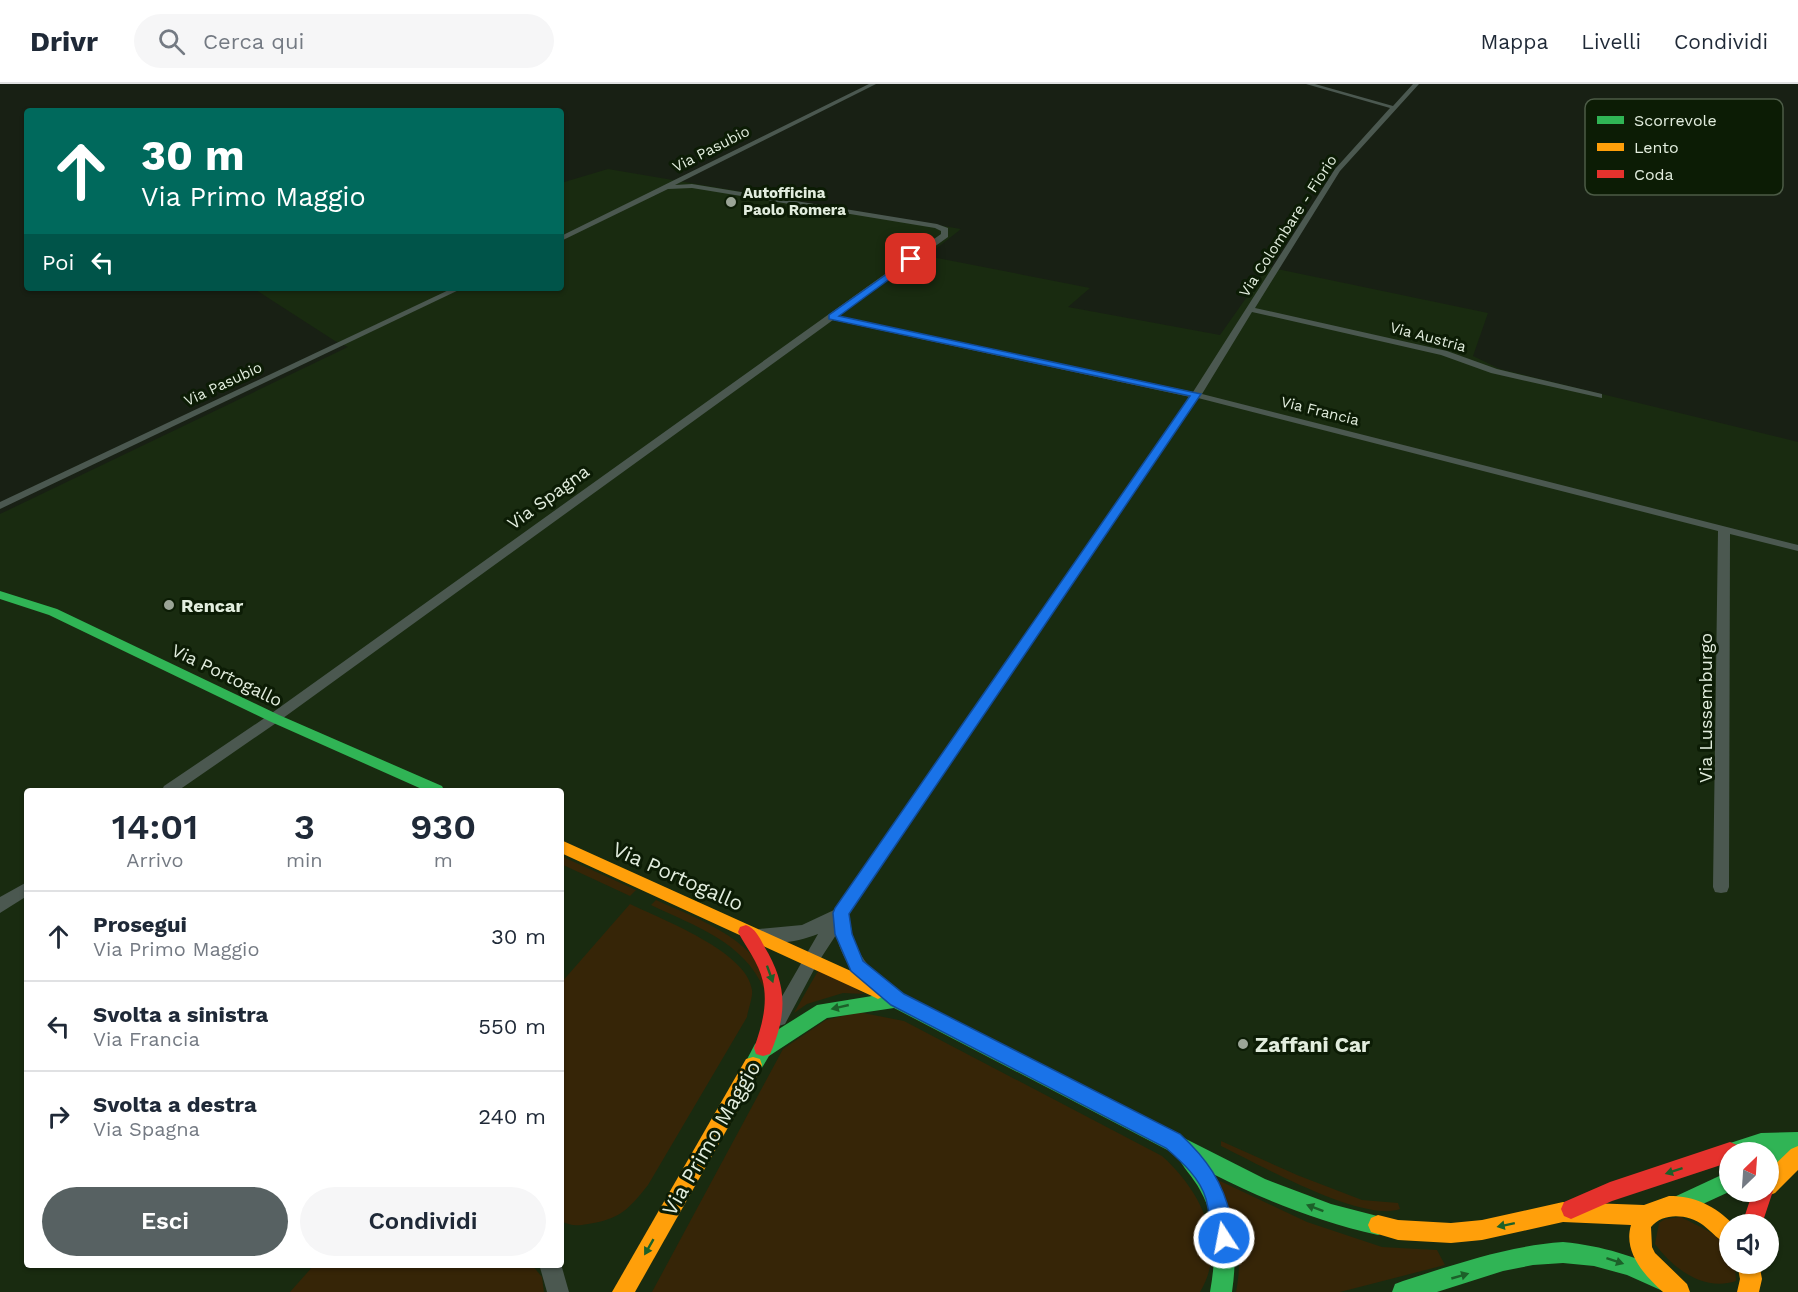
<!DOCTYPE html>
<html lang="it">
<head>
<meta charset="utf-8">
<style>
	:root { --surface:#fff; --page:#f6f6f7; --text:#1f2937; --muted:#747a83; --line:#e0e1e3; --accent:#576162 }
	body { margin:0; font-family:"Work Sans",sans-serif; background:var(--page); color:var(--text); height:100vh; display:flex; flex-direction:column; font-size:22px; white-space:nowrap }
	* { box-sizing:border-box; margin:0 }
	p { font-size:20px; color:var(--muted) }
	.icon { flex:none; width:33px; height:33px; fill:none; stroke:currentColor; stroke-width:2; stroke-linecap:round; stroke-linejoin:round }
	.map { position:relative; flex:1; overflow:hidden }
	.details { position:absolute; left:24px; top:704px; width:540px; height:480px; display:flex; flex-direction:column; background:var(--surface); border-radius:6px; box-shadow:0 2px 4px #0004 }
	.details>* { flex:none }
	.hud { position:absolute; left:24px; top:24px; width:540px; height:183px; border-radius:6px; box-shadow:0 2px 4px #0004; background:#00695c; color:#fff; overflow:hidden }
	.needle { width:39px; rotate:25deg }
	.fabs { position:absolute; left:1719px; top:1058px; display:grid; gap:12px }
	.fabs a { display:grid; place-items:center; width:60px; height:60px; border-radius:50%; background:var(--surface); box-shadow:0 2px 4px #0004; font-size:30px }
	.pin { position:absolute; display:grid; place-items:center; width:51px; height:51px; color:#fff; margin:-26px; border-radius:12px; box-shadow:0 3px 9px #0006 }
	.me { position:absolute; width:66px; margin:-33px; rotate:349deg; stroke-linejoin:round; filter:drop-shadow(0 0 4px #0008) }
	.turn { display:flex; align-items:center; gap:21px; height:126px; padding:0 18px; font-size:27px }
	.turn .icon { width:78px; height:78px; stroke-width:2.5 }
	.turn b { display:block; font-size:42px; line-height:51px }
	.then { display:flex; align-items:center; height:57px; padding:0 18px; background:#0003; gap:12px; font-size:22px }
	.eta { display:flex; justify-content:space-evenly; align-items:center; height:102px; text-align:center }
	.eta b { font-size:36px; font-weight:600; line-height:42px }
	.action { display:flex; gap:12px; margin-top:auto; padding:12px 18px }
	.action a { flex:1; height:69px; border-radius:36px; background:var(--accent); color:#fff; font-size:24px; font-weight:600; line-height:69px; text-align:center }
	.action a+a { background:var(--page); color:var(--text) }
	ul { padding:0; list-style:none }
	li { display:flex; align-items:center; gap:18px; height:90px; padding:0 18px; border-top:2px solid var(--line) }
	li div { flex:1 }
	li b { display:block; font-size:22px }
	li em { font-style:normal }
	header { display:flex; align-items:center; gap:36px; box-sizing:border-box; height:84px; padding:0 30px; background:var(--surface); border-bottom:2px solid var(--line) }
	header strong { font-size:28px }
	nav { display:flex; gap:33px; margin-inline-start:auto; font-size:21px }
	.search { width:420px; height:54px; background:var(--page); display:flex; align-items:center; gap:15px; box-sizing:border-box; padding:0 21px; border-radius:33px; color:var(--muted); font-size:22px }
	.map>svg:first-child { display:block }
</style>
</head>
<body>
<header>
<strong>Drivr</strong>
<div class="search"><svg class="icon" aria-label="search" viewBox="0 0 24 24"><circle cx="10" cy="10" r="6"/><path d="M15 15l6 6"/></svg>Cerca qui</div>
<nav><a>Mappa</a><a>Livelli</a><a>Condividi</a></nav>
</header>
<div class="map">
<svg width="1798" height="1208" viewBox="0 0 1798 1208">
	<rect width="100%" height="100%" fill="#182014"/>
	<!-- built -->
	<path fill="#192b10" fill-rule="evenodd" d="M 608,85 L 961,145 L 927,172 L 1090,204 L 1068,223 L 1220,251 L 1268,183 L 1488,229 L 1473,272 L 1500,285 L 1798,358 L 1798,1208 L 0,1208 L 0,430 L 348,263 L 335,257 L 253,204 L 561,204 L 561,99 ZM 27,706 L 561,706 L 561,1180 L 27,1180 ZM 1730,1068 L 1768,1068 L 1768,1107 L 1730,1107 ZM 1730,1140 L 1768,1140 L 1768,1179 L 1730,1179 Z"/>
	<!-- green -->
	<g fill="#362507">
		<path d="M 561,772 L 636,806 L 630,812 L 561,780 Z"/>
		<path d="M 656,816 C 687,830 747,852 761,886 C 763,892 763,900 764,905 C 744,858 695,842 651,821 Z"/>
		<path d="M 630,820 C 661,835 748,868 752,906 C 753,914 748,925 747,933 L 648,1101 C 628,1126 620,1135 588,1140 C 576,1142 571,1142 561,1137 L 561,899 Z"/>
		<path d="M 819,885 L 865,910 L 843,909 L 807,920 L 794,929 Z"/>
		<path d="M 858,928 L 904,937 L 1162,1072 C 1199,1105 1229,1160 1200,1208 L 652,1208 L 783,965 L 826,936 Z"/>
		<path d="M 1221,1057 L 1297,1091 L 1362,1116 L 1398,1119 L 1400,1125 C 1363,1139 1258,1080 1221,1062 Z"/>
		<path d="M 1218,1096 L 1307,1138 L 1382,1163 L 1437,1166 L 1445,1181 L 1340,1208 L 1236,1208 C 1245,1162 1232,1138 1218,1096 Z"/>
		<path d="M 1681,1133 C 1703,1145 1729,1152 1730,1179 L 1735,1179 L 1736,1197 C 1703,1208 1673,1184 1655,1160 L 1659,1139 L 1665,1135 Z"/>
		<path d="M 314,1181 L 532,1181 L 542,1193 L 544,1208 L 290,1208 Z"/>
	</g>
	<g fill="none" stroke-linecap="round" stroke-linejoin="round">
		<!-- street -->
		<g fill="#4b5850" fill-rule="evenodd">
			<path d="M 869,0 L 876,0 L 675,101 L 692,100 L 937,140 L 948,144 L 948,153 L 838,232 L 1193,308 L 1335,85 L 1390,24 L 1306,0 L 1315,0 L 1393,22 L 1413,0 L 1419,0 L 1340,87 L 1255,224 L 1447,267 L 1497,285 L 1602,310 L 1602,314 L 1491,289 L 1441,271 L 1252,228 L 1202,310 L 1798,461 L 1798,467 L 1730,450 L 1729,803 L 1727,808 L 1721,809 L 1715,808 L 1713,803 L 1718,447 L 1198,314 L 849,830 C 851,850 856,867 869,882 C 875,888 881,893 885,900 L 882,905 C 860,913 840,868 836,851 L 817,880 L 785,940 L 779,942 L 773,940 L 770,934 L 773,928 L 818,850 C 799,857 779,862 759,855 L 757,850 L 759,845 L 802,841 L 834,826 L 1190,313 L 833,236 L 279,637 L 179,706 L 162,706 L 164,702 L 269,631 L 941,150 L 941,147 L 935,144 L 692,104 L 668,105 L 561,157 L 561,152 Z"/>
			<path d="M 453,204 L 463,204 L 0,425 L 0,418 Z"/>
			<path d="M 27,798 L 27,812 L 0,829 L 0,813 Z"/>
			<path d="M 539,1180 L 561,1180 L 569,1208 L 547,1208 Z"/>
		</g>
		<!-- fast -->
		<g fill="#30b455" fill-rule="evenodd">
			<path d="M 0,507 L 57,525 L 279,631 L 442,702 L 444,706 L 424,706 L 269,637 L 49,531 L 0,515 Z"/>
			<path d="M 878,899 L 1265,1095 L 1331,1120 L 1385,1134 L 1388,1141 L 1385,1148 L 1378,1151 C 1320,1138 1266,1117 1213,1090 C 1235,1126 1238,1167 1232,1208 L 1210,1208 C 1216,1174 1218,1137 1200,1106 C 1194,1094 1182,1083 1177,1071 L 894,924 L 827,934 L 769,972 L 760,987 L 753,989 L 746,987 L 744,981 L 755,960 L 817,921 L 872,912 L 869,907 L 872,902 Z"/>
			<path d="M 1798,1048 L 1798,1073 L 1768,1088 L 1769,1067 L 1730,1068 L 1730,1077 L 1724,1075 L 1721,1068 L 1724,1061 L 1761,1049 Z"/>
			<path d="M 1730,1087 L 1731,1107 L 1679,1131 L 1672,1128 L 1669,1121 L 1672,1114 Z"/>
			<path d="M 1563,1158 C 1605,1162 1635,1173 1673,1189 L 1676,1197 L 1673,1205 L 1665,1208 L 1627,1191 L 1594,1182 L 1563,1179 L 1533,1181 L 1503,1187 L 1437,1208 L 1392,1208 L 1395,1200 L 1403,1197 C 1456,1180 1507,1162 1563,1158 Z"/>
		</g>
		<!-- slow -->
		<g fill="#ff9f0a" fill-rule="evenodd">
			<path d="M 561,756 L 884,902 L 887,907 L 884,912 L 878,915 L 872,912 L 561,769 Z"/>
			<path d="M 753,973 L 760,975 L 762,981 L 760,987 L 635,1208 L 612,1208 L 746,975 Z"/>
			<path d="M 1798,1062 L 1798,1086 L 1775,1109 L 1768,1112 L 1761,1109 L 1760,1107 L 1768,1107 L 1768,1087 L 1791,1065 Z"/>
			<path d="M 1669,1112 C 1695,1112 1715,1122 1733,1140 L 1730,1140 L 1730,1161 C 1719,1157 1712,1148 1703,1141 C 1688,1130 1663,1128 1651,1143 L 1652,1163 L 1655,1169 L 1687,1200 L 1690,1208 L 1663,1208 C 1644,1191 1623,1168 1631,1141 L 1563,1138 L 1482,1156 L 1451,1159 L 1398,1156 L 1371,1148 L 1368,1141 L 1371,1134 L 1378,1131 L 1398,1136 L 1451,1139 L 1482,1136 L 1563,1118 L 1644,1121 Z"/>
			<path d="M 1737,1179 L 1759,1179 L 1762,1195 L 1759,1208 L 1737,1208 L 1740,1195 Z"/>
		</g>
		<!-- jam -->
		<g fill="#e5322d" fill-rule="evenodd">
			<path d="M 746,841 C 755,844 760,854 764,862 C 787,900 788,929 770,970 L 763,972 L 756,970 L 754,964 C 765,934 771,906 755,877 C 750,867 743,858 738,848 L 740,843 Z"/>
			<path d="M 1730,1058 L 1737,1061 L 1740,1068 L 1730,1068 L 1730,1078 L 1612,1117 L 1571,1135 L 1564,1132 L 1561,1125 L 1564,1118 L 1610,1098 Z"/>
			<path d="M 1768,1099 L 1773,1107 L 1762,1140 L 1742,1140 L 1753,1107 L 1768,1107 Z"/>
		</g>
	</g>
	<!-- one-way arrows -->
	<defs><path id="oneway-solid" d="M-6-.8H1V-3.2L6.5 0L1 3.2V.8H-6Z" transform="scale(1.5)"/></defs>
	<g fill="#1c6029">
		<use href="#oneway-solid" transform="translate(770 890) rotate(70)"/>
		<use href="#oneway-solid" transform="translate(840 923) rotate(167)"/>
		<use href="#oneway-solid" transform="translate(1674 1087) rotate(162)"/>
		<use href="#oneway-solid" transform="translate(1315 1124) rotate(-159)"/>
		<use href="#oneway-solid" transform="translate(1506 1141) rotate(168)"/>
		<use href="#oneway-solid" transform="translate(649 1163) rotate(120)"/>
		<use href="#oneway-solid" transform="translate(1615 1177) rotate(18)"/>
		<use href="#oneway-solid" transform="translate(1460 1192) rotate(-16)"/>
	</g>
	<!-- route -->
	<path fill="#1a73e8" stroke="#114b97" stroke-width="1.5" d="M 911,173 L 914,177 L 839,232 L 1201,310 L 849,830 L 852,850 L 863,877 L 904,910 L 1180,1050 C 1207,1075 1223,1098 1231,1134 C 1233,1144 1236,1151 1232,1161 L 1224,1164 L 1217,1161 C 1211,1147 1210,1131 1206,1115 C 1200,1094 1182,1078 1166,1064 L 891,921 L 851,887 L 835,850 L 833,829 L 835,824 L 1190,312 L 829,235 L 829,231 Z"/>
	<!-- markers -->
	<g fill="#9ba597" stroke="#0c1c05" stroke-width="2">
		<circle cx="731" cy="118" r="6"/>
		<circle cx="169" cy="521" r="6"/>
		<circle cx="1243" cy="960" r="6"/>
	</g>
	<g text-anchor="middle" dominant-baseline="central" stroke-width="6" stroke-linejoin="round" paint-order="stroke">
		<!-- far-street labels -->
		<g font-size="15" fill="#e2edde" stroke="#0c1c05">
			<text transform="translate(711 65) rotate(-27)">Via Pasubio</text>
			<text transform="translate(1288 142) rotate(-57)">Via Colombare - Fiorio</text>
			<text transform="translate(1428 253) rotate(15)">Via Austria</text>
			<text transform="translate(223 300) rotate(-25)">Via Pasubio</text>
			<text transform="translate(1320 327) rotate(14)">Via Francia</text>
		</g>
		<!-- far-poi labels -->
		<g font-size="15" font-weight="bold" fill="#e2edde" stroke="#0c1c05" text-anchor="start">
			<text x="743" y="109">Autofficina<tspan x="743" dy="17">Paolo Romera</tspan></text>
		</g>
		<!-- street labels -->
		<g font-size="18" fill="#e2edde" stroke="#0c1c05">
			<text transform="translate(548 413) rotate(-36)">Via Spagna</text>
			<text transform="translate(227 591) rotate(26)">Via Portogallo</text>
			<text transform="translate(1705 624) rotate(-90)">Via Lussemburgo</text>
		</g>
		<!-- poi labels -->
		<g font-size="18" font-weight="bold" fill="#e2edde" stroke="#0c1c05" text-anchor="start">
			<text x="181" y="521">Rencar</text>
		</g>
		<!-- near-street labels -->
		<g font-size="21" fill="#e2edde" stroke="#0c1c05">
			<text transform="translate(678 792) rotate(24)">Via Portogallo</text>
			<text transform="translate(711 1054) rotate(-60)">Via Primo Maggio</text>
		</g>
		<!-- near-poi labels -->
		<g font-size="21" font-weight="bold" fill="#e2edde" stroke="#0c1c05" text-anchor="start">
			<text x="1255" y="960">Zaffani Car</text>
		</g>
	</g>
	<!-- legend -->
	<rect x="1585" y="15" width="198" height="96" rx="9" fill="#0c1c05" stroke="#4c5b46" stroke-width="1.5"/>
	<rect x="1597" y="32" width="27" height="8" fill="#30b455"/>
	<rect x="1597" y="59" width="27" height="8" fill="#ff9f0a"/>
	<rect x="1597" y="86" width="27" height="8" fill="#e5322d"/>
	<g font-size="16" fill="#e2edde">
		<text x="1634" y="42">Scorrevole</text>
		<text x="1634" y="69">Lento</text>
		<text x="1634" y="96">Coda</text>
	</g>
</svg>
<div class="fabs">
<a><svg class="needle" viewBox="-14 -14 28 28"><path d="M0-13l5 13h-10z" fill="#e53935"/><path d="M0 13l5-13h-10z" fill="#747a83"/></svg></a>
<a><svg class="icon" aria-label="sound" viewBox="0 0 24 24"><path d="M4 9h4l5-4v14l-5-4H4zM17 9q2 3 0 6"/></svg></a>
</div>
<div class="pin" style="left:911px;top:175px;background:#d93025"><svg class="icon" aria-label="arrive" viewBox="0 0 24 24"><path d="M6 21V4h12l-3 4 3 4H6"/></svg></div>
<svg class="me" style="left:1224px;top:1154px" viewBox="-20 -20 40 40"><circle r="17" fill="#1a73e8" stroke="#fff" stroke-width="3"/><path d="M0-11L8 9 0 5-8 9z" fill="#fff"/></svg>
<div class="hud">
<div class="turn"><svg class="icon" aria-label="ahead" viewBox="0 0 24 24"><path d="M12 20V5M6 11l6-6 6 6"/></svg><div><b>30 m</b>Via Primo Maggio</div></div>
<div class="then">Poi<svg class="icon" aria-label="left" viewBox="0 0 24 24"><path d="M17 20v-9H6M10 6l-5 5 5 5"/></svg></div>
</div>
<section class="details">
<div class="eta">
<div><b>14:01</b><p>Arrivo</p></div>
<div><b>3</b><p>min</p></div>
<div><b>930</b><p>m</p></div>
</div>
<ul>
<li><svg class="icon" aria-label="ahead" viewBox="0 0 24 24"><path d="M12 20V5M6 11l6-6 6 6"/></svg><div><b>Prosegui</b><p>Via Primo Maggio</p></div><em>30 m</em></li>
<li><svg class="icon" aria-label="left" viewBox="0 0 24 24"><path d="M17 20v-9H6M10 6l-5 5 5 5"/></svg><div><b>Svolta a sinistra</b><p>Via Francia</p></div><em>550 m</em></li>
<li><svg class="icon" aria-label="right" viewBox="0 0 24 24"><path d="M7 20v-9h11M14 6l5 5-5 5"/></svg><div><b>Svolta a destra</b><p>Via Spagna</p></div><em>240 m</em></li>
</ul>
<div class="action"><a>Esci</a><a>Condividi</a></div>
</section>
</div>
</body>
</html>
